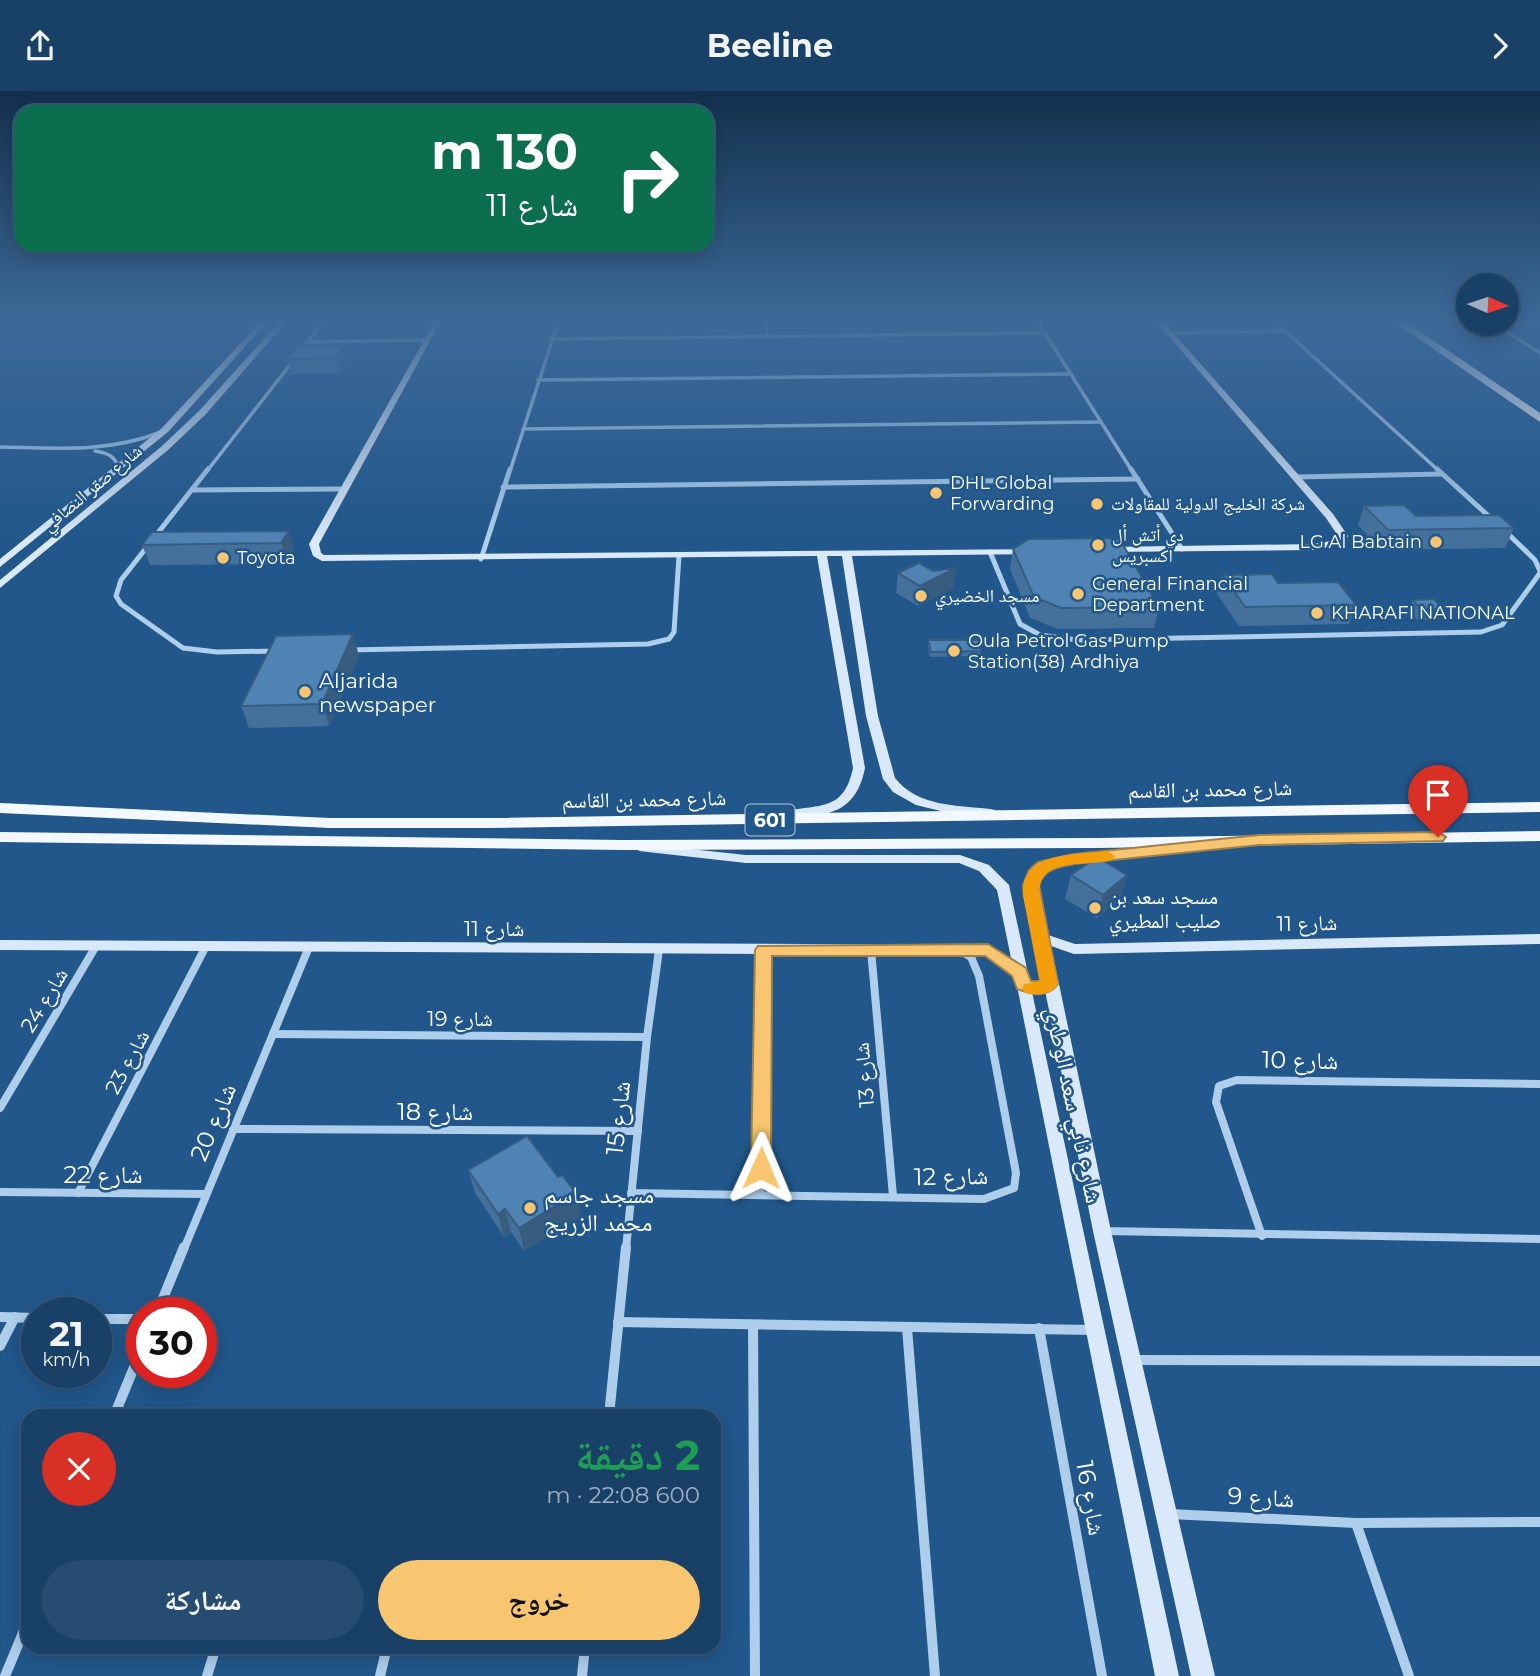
<!DOCTYPE html>
<html lang="ar">
<head>
<meta charset="utf-8">
<style>
	:root { --surface:#194168; --page:#264c71; --text:#f1f3f6; --muted:#9fafc0; --line:#375a7c; --accent:#f8c670 }
	body { margin:0; font-family:Montserrat,"Noto Naskh Arabic",sans-serif; background:var(--page); color:var(--text); direction:rtl; height:100vh; display:flex; flex-direction:column; font-size:26px; white-space:nowrap }
	* { box-sizing:border-box; margin:0 }
	p { font-size:23px; color:var(--muted) }
	.icon { flex:none; width:38px; height:38px; fill:none; stroke:currentColor; stroke-width:2; stroke-linecap:round; stroke-linejoin:round }
	.map { position:relative; flex:1; overflow:hidden; direction:ltr }
	.drawer { position:absolute; left:21px; top:1318px; width:700px; height:245px; display:flex; flex-direction:column; background:var(--surface); border-radius:21px; box-shadow:0 4px 18px #0003,0 0 0 2px var(--line); direction:rtl }
	.drawer>* { flex:none }
	.top-card { position:absolute; left:14px; top:14px; width:700px; height:147px; border-radius:21px; box-shadow:0 4px 18px #0003,0 0 0 2px var(--line); direction:rtl; background:#0b6e4f; color:#fff; overflow:hidden }
	.needle { width:46px; rotate:93deg }
	.tools { position:absolute; left:1456px; top:182px; display:grid; gap:14px }
	.tools a { display:grid; place-items:center; width:63px; height:63px; border-radius:50%; background:var(--surface); box-shadow:0 4px 18px #0003,0 0 0 2px var(--line); font-size:35px }
	.speed { position:absolute; left:21px; top:1206px; display:flex; gap:14px; font-size:35px; font-weight:700; text-align:center }
	.speed>* { display:grid; place-content:center; width:91px; height:91px; border-radius:50%; background:var(--surface); box-shadow:0 4px 18px #0003,0 0 0 2px var(--line); line-height:1 }
	.speed small { font-size:18px; font-weight:400 }
	.speed .limit { border:10px solid #d22; background:#fff; color:#111 }
	.pin { position:absolute; display:grid; place-items:center; width:60px; height:60px; color:#fff; margin:-72px -30px; border-radius:50% 50% 50% 0; rotate:-45deg; box-shadow:0 0 7px #0007 }
	.pin .icon { rotate:45deg }
	.me { position:absolute; width:77px; margin:-38px; rotate:1deg; stroke-linejoin:round; filter:drop-shadow(0 0 5px #0008) }
	.turn { display:flex; align-items:center; gap:24px; height:147px; padding:0 21px; font-size:32px }
	.turn .icon { width:91px; height:91px; stroke-width:2.5 }
	.turn b { display:block; font-size:49px; line-height:60px }
	.round { display:grid; place-items:center; flex:none; width:74px; height:74px; border-radius:37px; background:var(--page) }
	.headline { display:flex; align-items:center; justify-content:space-between; height:119px; padding:0 21px }
	h1 { font-size:42px; font-weight:700; line-height:52px; color:#1e9e55 }
	.primary-button { display:flex; gap:14px; margin-top:auto; padding:14px 21px }
	.primary-button a { flex:1; height:80px; border-radius:42px; background:var(--accent); color:#111; font-size:28px; font-weight:700; line-height:80px; text-align:center }
	.primary-button a+a { background:var(--page); color:var(--text) }
	header { display:flex; justify-content:space-between; align-items:center; height:91px; padding:0 21px; background:var(--surface); font-size:32px; font-weight:700 }
	.map>svg:first-child { display:block }
</style>
</head>
<body>
<header><svg class="icon" aria-label="forward" viewBox="0 0 24 24"><path d="M9 5l7 7-7 7"/></svg>Beeline<svg class="icon" aria-label="share" viewBox="0 0 24 24"><path d="M12 15V3M7 8l5-5 5 5M5 13v7h14v-7"/></svg></header>
<div class="map">
<svg width="1540" height="1585" viewBox="0 0 1540 1585">
	<rect width="100%" height="100%" fill="#21578b"/>
	<g fill="none" stroke-linecap="round" stroke-linejoin="round">
		<!-- street-far3 -->
		<g stroke="#aeceeb" stroke-width="3.5">
			<path d="M 766,228 L 767,246"/>
			<path d="M 1036,228 L 1132,380"/>
			<path d="M 1272,228 L 1439,380"/>
			<path d="M 1495,233 L 1540,262"/>
			<path d="M 1499,234 L 1540,234"/>
			<path d="M 1169,242 L 1284,240"/>
			<path d="M 550,248 L 1045,242"/>
			<path d="M 308,251 L 427,249"/>
			<path d="M 300,261 L 325,228"/>
			<path d="M 538,289 L 1071,283"/>
			<path d="M 523,338 L 1101,331"/>
			<path d="M 0,356 C 54,357 107,362 158,342"/>
			<path d="M 95,360 C 107,362 117,365 118,379"/>
			<path d="M 207,380 L 293,270"/>
			<path d="M 510,380 L 559,228"/>
		</g>
		<!-- street-far2 -->
		<g stroke="#aeceeb" stroke-width="5">
			<path d="M 208,378 L 121,489 L 116,505 L 121,513 L 183,557 L 217,561 L 277,560"/>
			<path d="M 1131,378 L 1182,458"/>
			<path d="M 1437,378 L 1494,430"/>
			<path d="M 1296,386 L 1442,383"/>
			<path d="M 503,396 L 1138,388"/>
			<path d="M 193,399 L 345,398"/>
			<path d="M 1503,438 L 1535,469 L 1540,480"/>
			<path d="M 990,461 L 1020,533 L 1040,544 L 1077,549 L 1481,541 L 1502,534 L 1540,482"/>
			<path d="M 481,468 L 510,378"/>
			<path d="M 348,559 L 648,553 L 669,548 L 674,541 L 679,465"/>
		</g>
		<!-- street-far1 -->
		<g stroke="#aeceeb" stroke-width="8">
			<path d="M 871,859 L 893,1105"/>
			<path d="M 273,943 L 647,946"/>
			<path d="M 0,1017 L 96,855"/>
			<path d="M 233,1038 L 638,1040"/>
			<path d="M 0,1101 L 206,1103"/>
			<path d="M 78,1102 L 206,855"/>
			<path d="M 631,1102 L 984,1108 L 1014,1097 L 1016,1082 L 979,885 L 971,866 L 961,860"/>
			<path d="M 760,1104 L 764,859"/>
			<path d="M 1103,1140 L 1540,1148"/>
			<path d="M 1262,1145 L 1216,1011 L 1219,995 L 1237,989 L 1540,993"/>
			<path d="M 184,1158 L 309,856"/>
			<path d="M 626,1158 L 647,946 L 659,859"/>
		</g>
		<!-- street -->
		<g stroke="#aeceeb" stroke-width="10">
			<path d="M 157,1222 L 184,1156"/>
			<path d="M 0,1226 L 37,1227"/>
			<path d="M 96,1228 L 142,1228"/>
			<path d="M 618,1231 L 1094,1239"/>
			<path d="M 753,1234 L 755,1585"/>
			<path d="M 907,1237 L 935,1585"/>
			<path d="M 1039,1237 L 1102,1585"/>
			<path d="M 0,1255 L 15,1226"/>
			<path d="M 1135,1269 L 1540,1270"/>
			<path d="M 114,1325 L 142,1257"/>
			<path d="M 609,1325 L 626,1156"/>
			<path d="M 1170,1423 L 1356,1432 L 1540,1431"/>
			<path d="M 1356,1432 L 1409,1585"/>
			<path d="M 5,1585 L 28,1530"/>
			<path d="M 207,1585 L 216,1556"/>
			<path d="M 380,1585 L 387,1556"/>
			<path d="M 582,1585 L 585,1556"/>
		</g>
		<!-- secondary -->
		<g fill="#dae9f9" fill-rule="evenodd">
			<path d="M 263,228 L 270,228 L 168,341 L 0,476 L 0,468 L 162,337 Z"/>
			<path d="M 282,228 L 289,228 L 205,324 L 168,359 L 0,497 L 0,489 L 162,355 L 199,320 Z"/>
			<path d="M 436,228 L 442,228 L 319,453 L 321,462 L 324,464 L 1033,458 L 1033,462 L 1030,463 L 852,465 L 878,625 L 895,687 C 918,716 956,714 990,718 L 995,719 L 997,722 L 995,725 L 949,722 L 916,714 L 893,701 L 883,688 L 866,625 L 842,465 L 827,465 L 865,677 C 858,712 840,723 806,726 C 797,727 791,728 784,723 L 786,720 C 821,713 844,720 853,677 L 817,465 L 322,470 L 313,465 L 309,453 Z"/>
			<path d="M 1154,228 L 1161,228 L 1333,423 L 1348,445 L 1343,453 L 1314,459 L 1104,461 L 1102,459 L 1107,456 L 1314,453 L 1336,449 L 1338,445 L 1326,427 Z"/>
			<path d="M 1226,749 L 1231,750 L 1233,753 L 1231,756 L 1057,775 C 1027,789 1043,818 1048,844 L 1075,853 L 1540,843 L 1540,853 L 1074,863 L 1051,855 L 1111,1140 L 1215,1585 L 1191,1585 L 1093,1140 L 1024,794 L 1034,776 L 1055,767 Z"/>
			<path d="M 644,753 L 746,764 L 960,764 L 989,774 L 1009,794 L 1179,1585 L 1155,1585 L 1015,885 L 985,864 L 0,859 L 0,849 L 988,854 L 1011,867 L 997,799 L 979,780 L 959,772 L 746,772 L 639,760 L 637,757 Z"/>
		</g>
		<!-- primary -->
		<g fill="#f3f8fe" fill-rule="evenodd">
			<path d="M 1540,711 L 1540,721 L 488,737 L 330,737 L 0,722 L 0,712 L 330,727 L 488,727 Z"/>
			<path d="M 1540,740 L 1540,750 L 1098,757 L 622,759 L 0,751 L 0,741 L 622,749 L 1098,747 Z"/>
		</g>
		<!-- highway -->
		<path fill="#fff" fill-rule="evenodd" d="M 1390,228 L 1402,228 L 1540,322 L 1540,331 Z"/>
	</g>
	<!-- wall -->
	<g fill="#43719b">
		<path d="M 345,254 L 349,269 L 339,283 L 291,283 L 287,268 Z"/>
		<path d="M 1364,415 L 1416,425 L 1514,437 L 1505,457 L 1380,459 L 1358,434 Z"/>
		<path d="M 289,440 L 294,460 L 287,473 L 150,474 L 142,454 Z"/>
		<path d="M 1013,458 L 1159,516 L 1154,537 L 1058,538 L 1030,527 L 1010,478 Z"/>
		<path d="M 898,482 L 954,497 L 918,515 L 896,502 Z"/>
		<path d="M 1223,484 L 1278,492 L 1356,514 L 1349,533 L 1239,535 L 1217,503 Z"/>
		<path d="M 1413,509 L 1443,518 L 1438,529 L 1417,529 L 1408,519 Z"/>
		<path d="M 928,549 L 981,560 L 980,565 L 930,566 L 928,555 Z"/>
		<path d="M 359,565 L 329,635 L 249,637 L 241,615 Z"/>
		<path d="M 1071,784 L 1121,807 L 1097,827 L 1065,808 Z"/>
		<path d="M 468,1079 L 581,1125 L 524,1160 L 511,1141 L 504,1146 L 475,1102 Z"/>
	</g>
	<!-- shaded-wall -->
	<g fill="#375c7e">
		<path d="M 345,254 L 349,269 L 339,283 L 336,267 Z"/>
		<path d="M 289,440 L 294,460 L 287,473 L 281,452 Z"/>
		<path d="M 956,477 L 954,497 L 918,515 L 920,495 Z"/>
		<path d="M 353,543 L 359,565 L 329,635 L 322,613 Z"/>
		<path d="M 1127,784 L 1121,807 L 1097,827 L 1103,804 Z"/>
		<path d="M 576,1102 L 581,1125 L 524,1160 L 519,1137 Z"/>
		<path d="M 505,1118 L 511,1141 L 504,1146 L 498,1123 Z"/>
	</g>
	<!-- building -->
	<g fill="#4e83b4" stroke="#375c7e" stroke-width="2">
		<path d="M 345,254 L 336,267 L 287,268 L 298,255 Z"/>
		<path d="M 1404,414 L 1416,425 L 1499,424 L 1514,437 L 1388,439 L 1364,415 Z"/>
		<path d="M 289,440 L 281,452 L 142,454 L 152,441 Z"/>
		<path d="M 1119,447 L 1159,516 L 1061,517 L 1034,506 L 1013,458 L 1029,448 Z"/>
		<path d="M 919,472 L 933,480 L 956,477 L 920,495 L 898,482 Z"/>
		<path d="M 1272,483 L 1278,492 L 1338,491 L 1356,514 L 1245,516 L 1223,484 Z"/>
		<path d="M 1434,508 L 1443,518 L 1421,519 L 1413,509 Z"/>
		<path d="M 353,543 L 322,613 L 241,615 L 276,545 Z"/>
		<path d="M 928,549 L 978,549 L 981,560 L 931,561 Z"/>
		<path d="M 1097,766 L 1127,784 L 1103,804 L 1071,784 Z"/>
		<path d="M 527,1045 L 558,1086 L 562,1084 L 576,1102 L 519,1137 L 505,1118 L 498,1123 L 468,1079 Z"/>
	</g>
	<!-- sky -->
	<linearGradient id="sky" x2="0" y2="1"><stop stop-color="#12304c"/><stop offset="0.51" stop-color="#3d6998"/><stop offset="1" stop-color="#3d6998" stop-opacity="0"/></linearGradient>
	<rect width="1540" height="450" fill="url(#sky)"/>
	<!-- route -->
	<path fill="#f8c670" stroke="#a18149" stroke-width="2" d="M 1438,741 L 1446,746 L 1443,750 L 1259,754 L 1074,773 C 1058,777 1045,777 1039,794 L 1058,893 C 1047,908 1032,903 1017,898 L 1012,885 L 985,865 L 772,865 L 771,1077 L 768,1083 L 761,1086 L 754,1083 L 751,1077 L 755,859 L 758,855 L 988,853 L 1026,877 L 1031,890 L 1040,890 L 1023,794 L 1029,779 L 1038,771 L 1074,763 L 1259,744 Z"/>
	<!-- slow -->
	<path fill="#f59e0b" d="M 1107,760 L 1115,765 L 1112,769 C 1085,776 1036,765 1040,805 L 1058,893 C 1051,905 1037,905 1025,902 L 1022,897 L 1025,893 L 1040,890 L 1023,805 C 1020,760 1075,764 1107,760 Z"/>
	<!-- markers -->
	<g fill="#f8c670" stroke="#21578b" stroke-width="2.5">
		<circle cx="936" cy="402" r="7"/>
		<circle cx="1097" cy="413" r="7"/>
		<circle cx="1436" cy="451" r="7"/>
		<circle cx="1098" cy="454" r="7"/>
		<circle cx="223" cy="467" r="7"/>
		<circle cx="1078" cy="503" r="7"/>
		<circle cx="921" cy="505" r="7"/>
		<circle cx="1317" cy="522" r="7"/>
		<circle cx="954" cy="560" r="7"/>
		<circle cx="305" cy="601" r="7"/>
		<circle cx="1095" cy="817" r="7"/>
		<circle cx="530" cy="1117" r="7"/>
	</g>
	<g text-anchor="middle" dominant-baseline="central" stroke-width="5" stroke-linejoin="round" paint-order="stroke">
		<!-- far-poi labels -->
		<g font-size="18" fill="#fff" stroke="#21578b" text-anchor="start">
			<text x="950" y="392">DHL Global<tspan x="950" dy="21">Forwarding</tspan></text>
			<text x="1111" y="413">شركة الخليج الدولية للمقاولات</text>
			<text x="1112" y="444">دي أتش أل<tspan x="1112" dy="21">اكسبريس</tspan></text>
			<text x="1422" y="451" text-anchor="end">LG Al Babtain</text>
			<text x="237" y="467">Toyota</text>
			<text x="1092" y="493">General Financial<tspan x="1092" dy="21">Department</tspan></text>
			<text x="935" y="505">مسجد الخضيري</text>
			<text x="1331" y="522">KHARAFI NATIONAL</text>
			<text x="968" y="550">Oula Petrol Gas Pump<tspan x="968" dy="21">Station(38) Ardhiya</tspan></text>
		</g>
		<!-- far-street labels -->
		<g font-size="18" fill="#fff" stroke="#21578b">
			<text transform="translate(92 397) rotate(-40)">شارع صقر النصافي</text>
		</g>
		<!-- shield labels -->
		<rect fill="#21578b" stroke="#bccddc" stroke-width="2" x="745.5" y="713.5" width="49" height="31" rx="5"/>
		<g font-size="19" font-weight="bold" fill="#fff">
			<text x="770" y="729">601</text>
		</g>
		<!-- poi labels -->
		<g font-size="21" fill="#fff" stroke="#21578b" text-anchor="start">
			<text x="319" y="589">Aljarida<tspan x="319" dy="24">newspaper</tspan></text>
			<text x="1109" y="805">مسجد سعد بن<tspan x="1109" dy="24">صليب المطيري</tspan></text>
		</g>
		<!-- street labels -->
		<g font-size="21" fill="#fff" stroke="#21578b">
			<text transform="translate(1210 698) rotate(-1)">شارع محمد بن القاسم</text>
			<text transform="translate(644 708) rotate(-1)">شارع محمد بن القاسم</text>
			<text transform="translate(1307 832) rotate(-1)">شارع 11</text>
			<text x="494" y="837">شارع 11</text>
			<text transform="translate(44 909) rotate(-59)">شارع 24</text>
			<text x="460" y="927">شارع 19</text>
			<text transform="translate(127 971) rotate(-62)">شارع 23</text>
			<text transform="translate(864 984) rotate(-95)">شارع 13</text>
		</g>
		<!-- near-street labels -->
		<g font-size="24" fill="#fff" stroke="#21578b">
			<text transform="translate(1300 969) rotate(1)">شارع 10</text>
			<text transform="translate(1074 1014) rotate(78)">شارع نابي سعد الوطري</text>
			<text x="435" y="1020">شارع 18</text>
			<text transform="translate(618 1027) rotate(-84)">شارع 15</text>
			<text transform="translate(213 1031) rotate(-67)">شارع 20</text>
			<text x="103" y="1083">شارع 22</text>
			<text transform="translate(951 1085) rotate(-1)">شارع 12</text>
			<text transform="translate(1261 1406) rotate(3)">شارع 9</text>
			<text transform="translate(1091 1407) rotate(80)">شارع 16</text>
		</g>
		<!-- near-poi labels -->
		<g font-size="24" fill="#fff" stroke="#21578b" text-anchor="start">
			<text x="544" y="1103">مسجد جاسم<tspan x="544" dy="28">محمد الزريج</tspan></text>
		</g>
	</g>
</svg>
<div class="tools">
<a><svg class="needle" viewBox="-14 -14 28 28"><path d="M0-13l5 13h-10z" fill="#e53935"/><path d="M0 13l5-13h-10z" fill="#9fafc0"/></svg></a>
</div>
<div class="speed"><div>21<small>km/h</small></div><div class="limit">30</div></div>
<div class="pin" style="left:1438px;top:746px;background:#d93025"><svg class="icon" aria-label="arrive" viewBox="0 0 24 24"><path d="M6 21V4h12l-3 4 3 4H6"/></svg></div>
<svg class="me" style="left:761px;top:1077px" viewBox="-20 -20 40 40"><path d="M0-17L14 15 0 8-14 15z" fill="#f8c670" stroke="#fff" stroke-width="4"/></svg>
<div class="top-card">
<div class="turn"><svg class="icon" aria-label="right" viewBox="0 0 24 24"><path d="M7 20v-9h11M14 6l5 5-5 5"/></svg><div><b>130 m</b>شارع 11</div></div>
</div>
<section class="drawer">
<div class="headline"><div><h1>2 دقيقة</h1><p>600 m · 22:08</p></div><a class="round" style="background:#d93025;color:#fff"><svg class="icon" aria-label="close" viewBox="0 0 24 24"><path d="M6 6l12 12M18 6L6 18"/></svg></a></div>
<div class="primary-button"><a>خروج</a><a>مشاركة</a></div>
</section>
</div>
</body>
</html>
